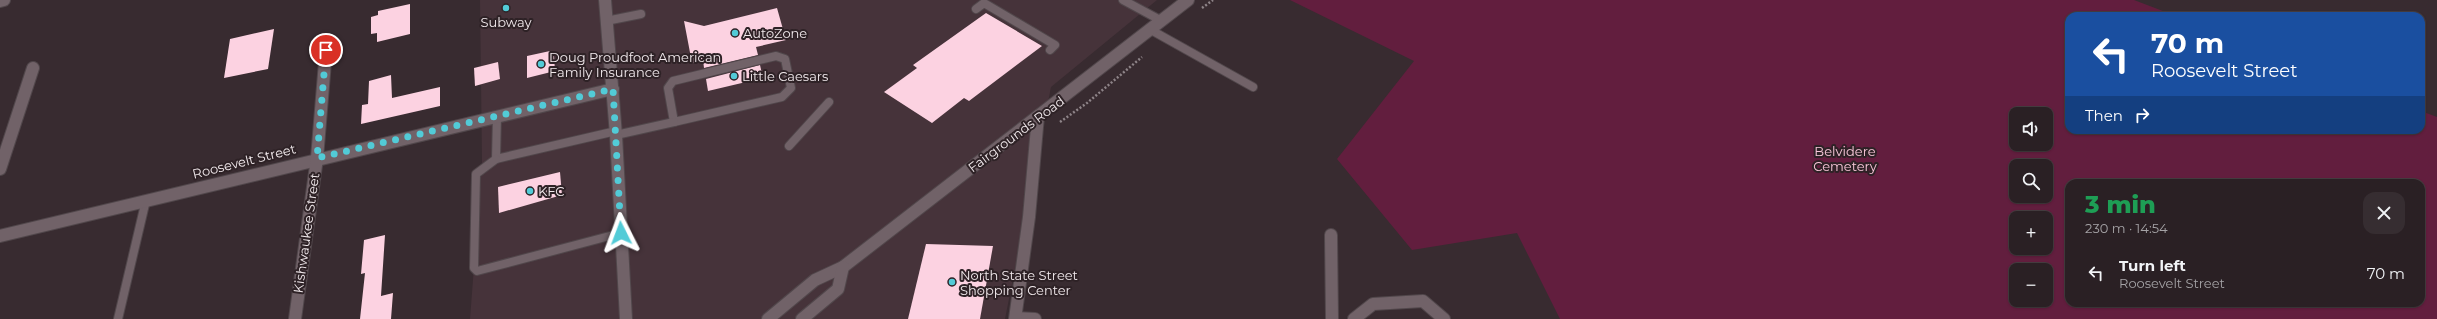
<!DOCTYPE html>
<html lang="en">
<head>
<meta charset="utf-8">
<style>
	:root { --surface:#2a2024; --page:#362d31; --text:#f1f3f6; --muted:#a5a3a6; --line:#463e41 }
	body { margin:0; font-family:Montserrat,sans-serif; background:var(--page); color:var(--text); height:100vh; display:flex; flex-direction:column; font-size:15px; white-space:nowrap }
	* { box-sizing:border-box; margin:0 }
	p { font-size:13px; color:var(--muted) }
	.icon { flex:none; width:22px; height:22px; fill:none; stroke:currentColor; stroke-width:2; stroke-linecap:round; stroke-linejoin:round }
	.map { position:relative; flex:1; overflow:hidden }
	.sheet { position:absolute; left:2065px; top:179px; width:360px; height:128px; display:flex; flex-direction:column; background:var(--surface); border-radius:12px; box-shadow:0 1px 3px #0004,0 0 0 1px var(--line) }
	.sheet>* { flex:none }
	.hud { position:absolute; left:2065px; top:12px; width:360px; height:122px; border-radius:12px; box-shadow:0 1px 3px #0004,0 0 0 1px var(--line); background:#1a4fa0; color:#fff; overflow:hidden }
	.tools { position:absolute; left:2009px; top:107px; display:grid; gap:8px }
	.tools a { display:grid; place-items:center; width:44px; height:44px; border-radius:8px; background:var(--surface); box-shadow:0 1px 3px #0004,0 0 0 1px var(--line); font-size:20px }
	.pin { position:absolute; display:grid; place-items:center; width:34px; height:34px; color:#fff; margin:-17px; border:2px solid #fff; border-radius:50%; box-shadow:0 1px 4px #0007 }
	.me { position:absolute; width:44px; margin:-22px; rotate:357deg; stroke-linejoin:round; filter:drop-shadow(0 0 3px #0008) }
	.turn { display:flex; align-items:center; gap:14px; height:84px; padding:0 20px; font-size:18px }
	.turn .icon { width:52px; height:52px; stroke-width:2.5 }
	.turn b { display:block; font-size:28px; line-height:34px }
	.then { display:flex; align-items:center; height:38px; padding:0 20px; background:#0003; gap:8px; font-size:15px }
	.round { display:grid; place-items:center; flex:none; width:42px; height:42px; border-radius:12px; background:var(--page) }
	.head { display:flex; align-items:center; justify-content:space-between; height:68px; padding:0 20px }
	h1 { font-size:24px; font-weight:800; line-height:30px; color:#1e9e55 }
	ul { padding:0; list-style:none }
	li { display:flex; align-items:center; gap:12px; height:52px; padding:0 20px }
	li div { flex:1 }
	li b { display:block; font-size:15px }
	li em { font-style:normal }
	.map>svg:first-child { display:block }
</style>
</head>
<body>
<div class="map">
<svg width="2437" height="319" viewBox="0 0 2437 319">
	<rect width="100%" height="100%" fill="#382b30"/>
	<!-- built -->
	<path fill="#46333a" d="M 480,0 L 1157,0 L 1051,87 L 1005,319 L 470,319 L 482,162 Z"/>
	<!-- green -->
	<path fill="#621e3e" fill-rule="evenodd" d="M 1290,0 L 2134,0 L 2176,16 L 2069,16 L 2069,130 L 2421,130 L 2421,111 L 2437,117 L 2437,319 L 1560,319 L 1517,233 L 1412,250 L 1337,159 L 1414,61 ZM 2016,114 L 2046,114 L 2046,144 L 2016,144 ZM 2016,166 L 2046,166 L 2046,196 L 2016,196 ZM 2069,183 L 2421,183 L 2421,303 L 2069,303 ZM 2016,218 L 2046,218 L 2046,248 L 2016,248 ZM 2016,270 L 2046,270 L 2046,300 L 2016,300 Z"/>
	<!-- building -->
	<g fill="#fcd2e1">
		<path d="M 410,4 L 410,34 L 377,42 L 377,33 L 371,34 L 371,17 L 378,15 L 378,11 Z"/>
		<path d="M 777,8 L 786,40 L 756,47 L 758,55 L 704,68 L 703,60 L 692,63 L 684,21 L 704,26 Z"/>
		<path d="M 986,13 L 1042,46 L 969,101 L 964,98 L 932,123 L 884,92 L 917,68 L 913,65 Z"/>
		<path d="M 274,29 L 268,69 L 224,78 L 230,39 Z"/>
		<path d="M 550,51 L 550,57 L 554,56 L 555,71 L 527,78 L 527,56 Z"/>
		<path d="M 498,62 L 500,79 L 475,86 L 474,68 Z"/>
		<path d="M 760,65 L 763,78 L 708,91 L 706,79 Z"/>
		<path d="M 391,75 L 392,98 L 440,87 L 440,106 L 361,124 L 362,105 L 368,104 L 369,81 Z"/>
		<path d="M 560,172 L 562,195 L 499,213 L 498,187 Z"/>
		<path d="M 385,235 L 381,296 L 393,293 L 391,319 L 360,319 L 365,273 L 361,274 L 364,240 Z"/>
		<path d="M 926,244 L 993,246 L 980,319 L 908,319 Z"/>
	</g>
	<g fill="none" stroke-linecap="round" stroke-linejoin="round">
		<!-- lane casing -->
		<g stroke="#51474b" stroke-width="10">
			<g id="lane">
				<path d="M 1123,0 L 1162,21"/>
				<path d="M 976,9 L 984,3 L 1055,45 L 1050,50"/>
				<path d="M 606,21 L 641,14"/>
				<path d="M 1151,30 L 1253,87"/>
				<path d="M 776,56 L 785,59 L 791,88 L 782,97 L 674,122 L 668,88 L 673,81 Z"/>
				<path d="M 497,116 L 496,159 L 616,131"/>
				<path d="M 616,135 L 674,122"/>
				<path d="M 789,146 L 829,102"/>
				<path d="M 496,159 L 476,174 L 474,268 L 477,271 L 621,233"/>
				<path d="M 118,319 L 146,200"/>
			</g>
		</g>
		<!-- street casing -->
		<g stroke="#51474b" stroke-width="14">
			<g id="street">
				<path d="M 0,1 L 4,0"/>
				<path d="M 0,169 L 33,68"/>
				<path d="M 1331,235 L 1332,319"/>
				<path d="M 0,236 L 613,89"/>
				<path d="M 1016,318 L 1035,319"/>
				<path d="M 295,319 L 317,158 L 326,50"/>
				<path d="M 1015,319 L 1029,217 L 1038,116"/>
				<path d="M 1354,319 L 1373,304 L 1423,301 L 1444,319"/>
			</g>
		</g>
		<!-- secondary casing -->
		<g stroke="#51474b" stroke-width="14">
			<g id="secondary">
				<path d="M 605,0 L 616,135 L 626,319"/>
				<path d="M 768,319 L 815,280 L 843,267 L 1188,0"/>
				<path d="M 802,319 L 838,289 L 843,267"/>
			</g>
		</g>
		<!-- path -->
		<g stroke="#8e8488" stroke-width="2.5" stroke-dasharray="2 2" stroke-linecap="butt">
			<path d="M 1202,8 L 1213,0"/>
			<path d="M 1060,122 L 1087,103 L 1142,57"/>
		</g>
		<!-- lane -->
		<use href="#lane" stroke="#716268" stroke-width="8"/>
		<!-- street -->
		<use href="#street" stroke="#716268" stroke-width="12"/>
		<!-- secondary -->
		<use href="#secondary" stroke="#716268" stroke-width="12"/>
	</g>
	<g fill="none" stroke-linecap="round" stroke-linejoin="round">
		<!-- route -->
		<path stroke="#52cbd7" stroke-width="7" stroke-dasharray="0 12.6" d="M 326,50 L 317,158 L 613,89 L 621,233"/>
	</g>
	<!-- markers -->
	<g fill="#52cbd7" stroke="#2e2226" stroke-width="1.5">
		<circle cx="506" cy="8" r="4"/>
		<circle cx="735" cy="33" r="4"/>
		<circle cx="541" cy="64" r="4"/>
		<circle cx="734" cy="76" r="4"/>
		<circle cx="530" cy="191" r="4"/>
		<circle cx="952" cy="282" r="4"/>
	</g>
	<g text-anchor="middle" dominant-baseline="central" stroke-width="4" stroke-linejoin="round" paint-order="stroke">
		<!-- poi labels -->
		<g font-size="13" fill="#f1e9ec" stroke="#2e2226" text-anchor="start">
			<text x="506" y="22" text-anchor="middle">Subway</text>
			<text x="743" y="33">AutoZone</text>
			<text x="549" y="57">Doug Proudfoot American<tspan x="549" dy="15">Family Insurance</tspan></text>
			<text x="742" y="76">Little Caesars</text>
			<text x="538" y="191">KFC</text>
			<text x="960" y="275">North State Street<tspan x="960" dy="15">Shopping Center</tspan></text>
		</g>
		<!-- street labels -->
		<g font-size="13" fill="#f1e9ec" stroke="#2e2226">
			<text transform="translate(1016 134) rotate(-37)">Fairgrounds Road</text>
			<text transform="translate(244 161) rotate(-14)">Roosevelt Street</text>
			<text transform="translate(306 233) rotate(-82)">Kishwaukee Street</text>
		</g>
		<!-- park labels -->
		<g font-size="13" fill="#f9c6d9" stroke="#2e2226">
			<text x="1845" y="151">Belvidere<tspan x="1845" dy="15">Cemetery</tspan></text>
		</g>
	</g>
</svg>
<div class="tools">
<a><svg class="icon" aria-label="sound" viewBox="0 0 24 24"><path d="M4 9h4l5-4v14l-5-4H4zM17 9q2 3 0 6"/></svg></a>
<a><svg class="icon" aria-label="search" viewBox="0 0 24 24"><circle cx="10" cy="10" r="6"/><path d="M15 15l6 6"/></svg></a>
<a>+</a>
<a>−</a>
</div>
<div class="pin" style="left:326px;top:50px;background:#d93025"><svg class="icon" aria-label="arrive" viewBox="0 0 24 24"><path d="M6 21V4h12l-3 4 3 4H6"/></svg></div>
<svg class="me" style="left:621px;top:233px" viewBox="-20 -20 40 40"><path d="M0-17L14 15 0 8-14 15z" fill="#52cbd7" stroke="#fff" stroke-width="4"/></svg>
<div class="hud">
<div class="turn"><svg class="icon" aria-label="left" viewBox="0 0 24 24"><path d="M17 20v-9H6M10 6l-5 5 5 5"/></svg><div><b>70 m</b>Roosevelt Street</div></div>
<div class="then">Then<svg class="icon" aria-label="right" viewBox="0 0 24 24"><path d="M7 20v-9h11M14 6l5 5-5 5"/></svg></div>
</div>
<section class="sheet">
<div class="head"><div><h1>3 min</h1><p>230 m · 14:54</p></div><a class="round"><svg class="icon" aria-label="close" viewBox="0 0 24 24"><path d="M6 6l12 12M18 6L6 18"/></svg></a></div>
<ul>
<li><svg class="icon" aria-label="left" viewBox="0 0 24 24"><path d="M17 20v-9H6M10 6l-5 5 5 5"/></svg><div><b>Turn left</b><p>Roosevelt Street</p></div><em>70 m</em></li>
</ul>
</section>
</div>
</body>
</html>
